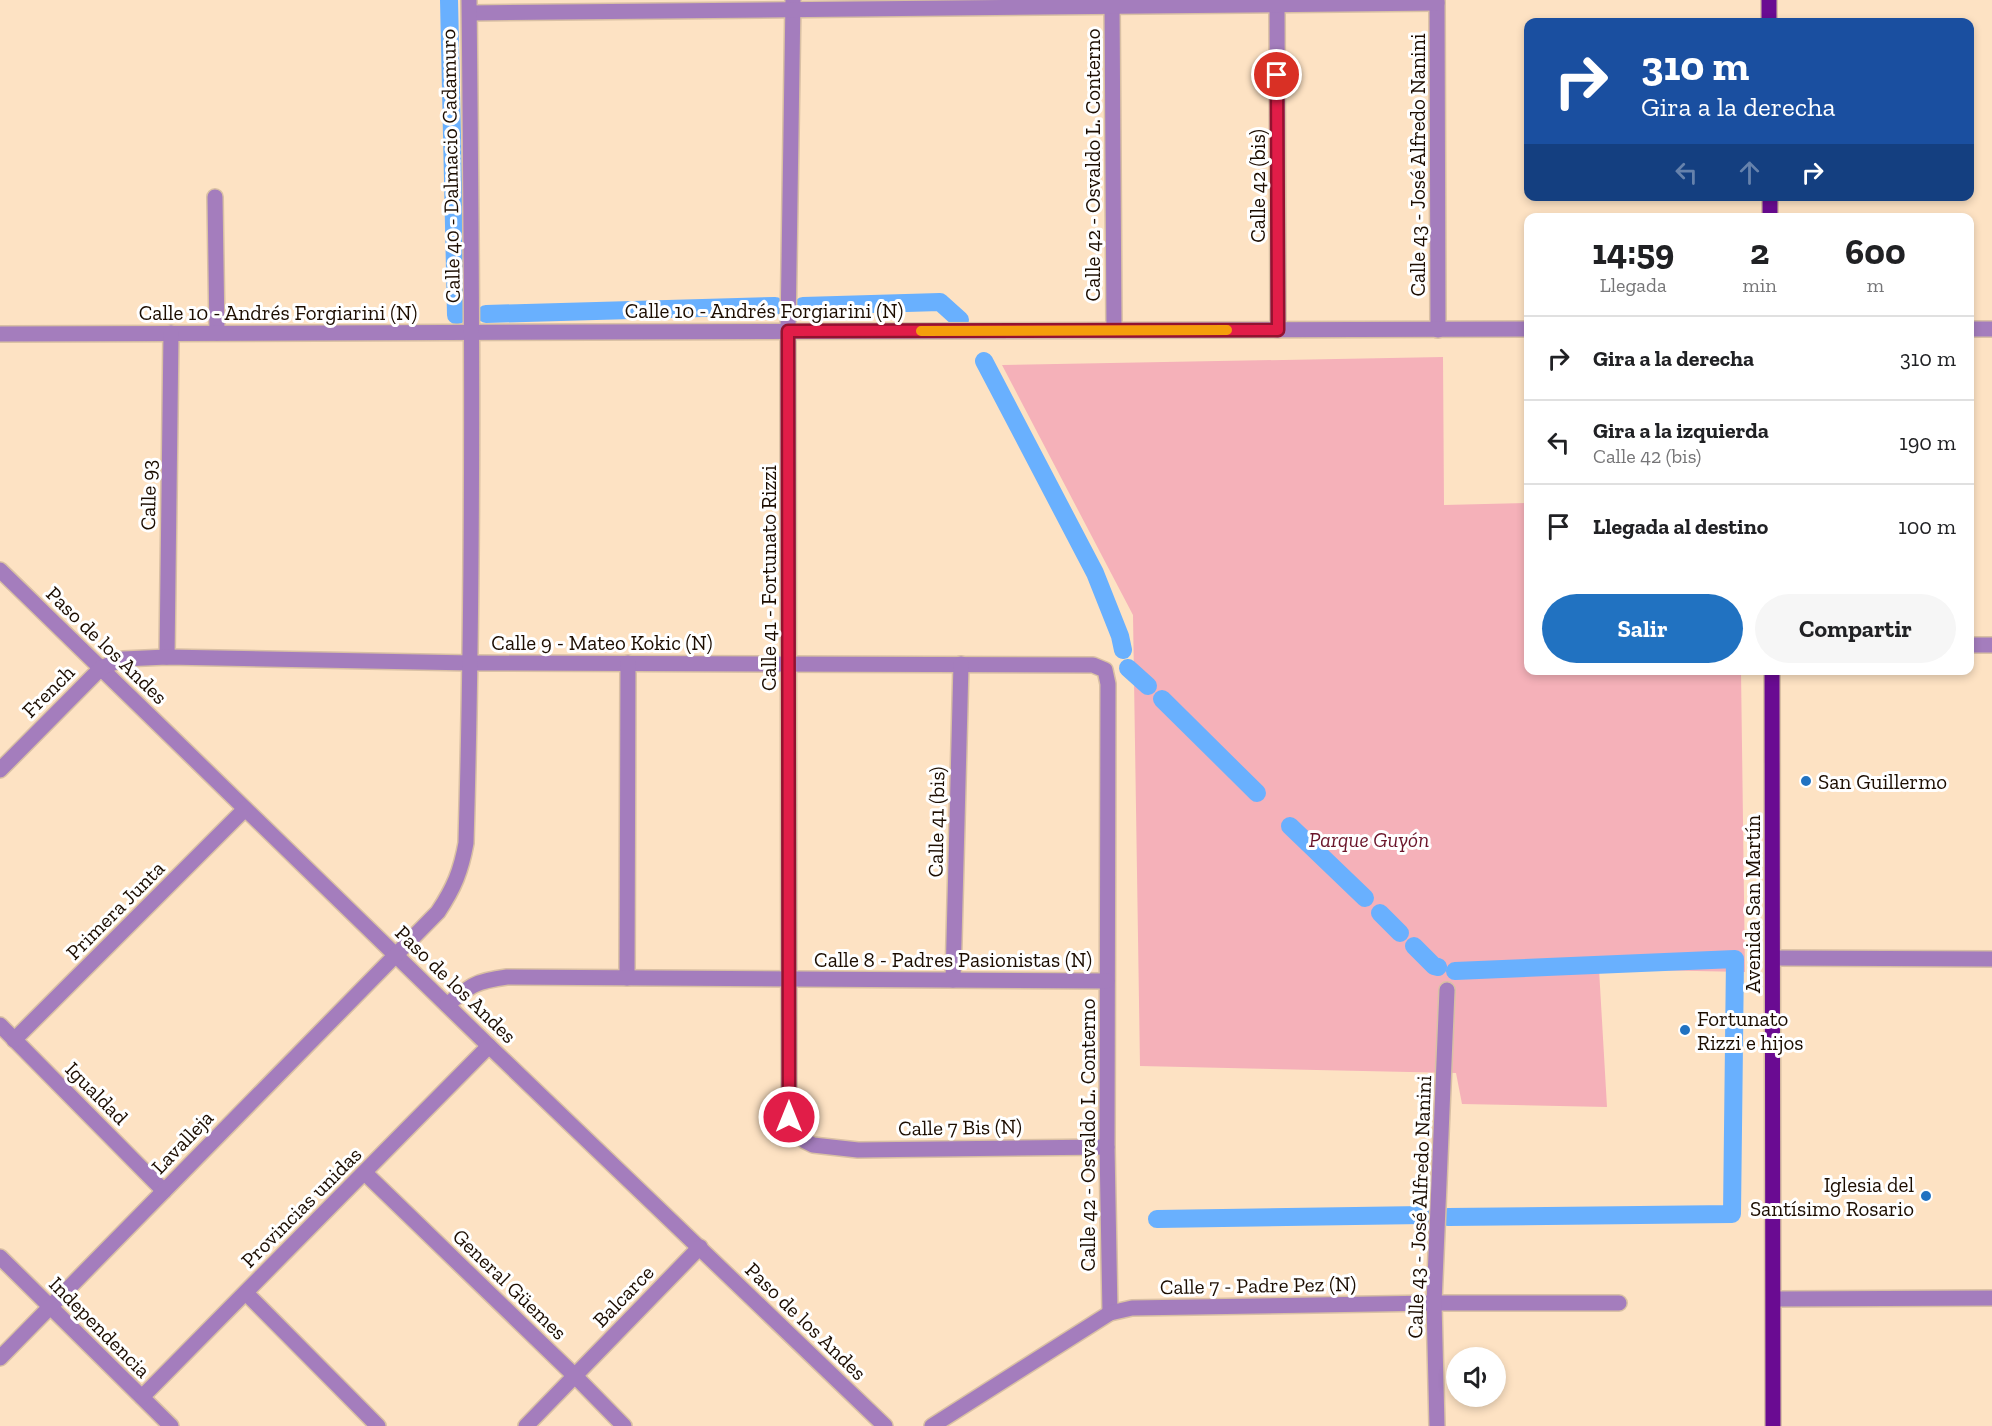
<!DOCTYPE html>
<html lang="es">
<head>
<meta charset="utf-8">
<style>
	:root { --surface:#fff; --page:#f6f6f6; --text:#202124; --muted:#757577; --line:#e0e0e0; --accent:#2172c1 }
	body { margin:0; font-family:"Zilla Slab",serif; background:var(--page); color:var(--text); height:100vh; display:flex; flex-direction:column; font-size:22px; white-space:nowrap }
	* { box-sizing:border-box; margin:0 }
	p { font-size:20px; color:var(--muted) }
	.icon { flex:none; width:33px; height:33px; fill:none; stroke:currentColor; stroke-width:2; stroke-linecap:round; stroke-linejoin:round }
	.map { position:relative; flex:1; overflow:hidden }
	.sheet { position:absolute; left:1524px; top:213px; width:450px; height:462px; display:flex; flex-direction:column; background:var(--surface); border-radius:12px; box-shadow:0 3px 9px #0003 }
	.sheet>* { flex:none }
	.banner { position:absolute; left:1524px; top:18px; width:450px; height:183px; border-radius:12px; box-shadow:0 3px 9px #0003; background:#1a4fa0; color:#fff; overflow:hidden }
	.controls { position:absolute; left:1446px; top:1347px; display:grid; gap:12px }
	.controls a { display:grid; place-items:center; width:60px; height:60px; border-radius:50%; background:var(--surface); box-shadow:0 3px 9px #0003; font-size:30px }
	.pin { position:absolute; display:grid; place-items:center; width:51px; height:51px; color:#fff; margin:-26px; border:3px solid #fff; border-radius:50%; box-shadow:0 2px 6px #0007 }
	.me { position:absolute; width:66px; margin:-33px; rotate:0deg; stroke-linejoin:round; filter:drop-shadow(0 0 4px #0008) }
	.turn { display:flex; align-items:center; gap:21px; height:126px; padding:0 18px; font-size:27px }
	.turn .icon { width:78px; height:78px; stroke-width:2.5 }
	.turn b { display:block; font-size:42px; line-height:51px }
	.lanes { display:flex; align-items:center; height:57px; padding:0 18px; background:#0003; justify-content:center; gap:30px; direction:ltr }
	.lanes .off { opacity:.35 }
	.eta { display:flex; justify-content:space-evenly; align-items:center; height:102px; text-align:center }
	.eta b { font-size:36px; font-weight:700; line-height:42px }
	.cta { display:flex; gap:12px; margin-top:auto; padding:12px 18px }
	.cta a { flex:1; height:69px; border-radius:36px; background:var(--accent); color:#fff; font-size:24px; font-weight:700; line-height:69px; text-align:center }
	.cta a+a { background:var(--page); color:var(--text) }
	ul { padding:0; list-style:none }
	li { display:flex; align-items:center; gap:18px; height:84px; padding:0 18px; border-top:2px solid var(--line) }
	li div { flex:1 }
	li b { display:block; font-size:22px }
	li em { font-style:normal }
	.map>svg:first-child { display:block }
</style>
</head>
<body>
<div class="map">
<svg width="1992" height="1426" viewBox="0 0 1992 1426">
	<rect width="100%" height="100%" fill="#fde2c3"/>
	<!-- green -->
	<path fill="#f5b1b9" d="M 1443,357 L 1444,505 L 1528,503 L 1528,670 L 1741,671 L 1745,972 L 1599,969 L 1607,1107 L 1462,1104 L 1456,1073 L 1140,1066 L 1133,615 L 1002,365 Z"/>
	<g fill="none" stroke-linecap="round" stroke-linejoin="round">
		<!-- canal -->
		<g stroke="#69b0fe" stroke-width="18">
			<path d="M 449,0 L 456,315 L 458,315"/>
			<path d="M 803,306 L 940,302 L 960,320"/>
			<path d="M 486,314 L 775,306"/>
			<path d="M 984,361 L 1095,573 L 1120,636 L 1123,650"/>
			<path d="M 1128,668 L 1148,686"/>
			<path d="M 1162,699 L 1257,793"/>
			<path d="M 1290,826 L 1365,898"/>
			<path d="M 1380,913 L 1400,933"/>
			<path d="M 1414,946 L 1434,966 L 1438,967"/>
			<path d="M 1448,1217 L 1732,1214 L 1735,959 L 1455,971"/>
			<path d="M 1157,1219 L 1423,1215"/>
		</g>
		<!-- minor casing -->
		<g stroke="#d9c0a4" stroke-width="18">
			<g id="minor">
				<path d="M 793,0 L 788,331 L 789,1117 L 794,1130 L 805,1141 L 813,1145 L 858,1150 L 1107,1147"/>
				<path d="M 1112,0 L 1114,330"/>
				<path d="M 1437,0 L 1438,330"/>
				<path d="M 1277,5 L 1278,330"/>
				<path d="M 470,13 L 1437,3"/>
				<path d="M 215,197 L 217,333"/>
				<path d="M 1970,329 L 1992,329"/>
				<path d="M 0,334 L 1528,329"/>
				<path d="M 0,570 L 489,1046 L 885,1426"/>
				<path d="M 1970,645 L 1992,645"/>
				<path d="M 167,657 L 171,333"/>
				<path d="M 0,770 L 101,668 L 123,659 L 167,657 L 471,663 L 1093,665 L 1105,670 L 1108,684 L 1107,1147 L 1110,1313"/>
				<path d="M 1773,958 L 1992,959"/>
				<path d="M 627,978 L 628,663"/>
				<path d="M 953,980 L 961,664"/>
				<path d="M 447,1005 C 471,985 476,981 507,977 L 1107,981"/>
				<path d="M 0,1025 L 164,1191"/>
				<path d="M 14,1040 L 245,809"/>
				<path d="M 365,1173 L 575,1376 L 624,1426"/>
				<path d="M 0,1257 L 171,1426"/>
				<path d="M 246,1293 L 378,1426"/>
				<path d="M 1774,1299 L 1992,1298"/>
				<path d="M 0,1358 L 438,912 C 454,888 461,871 466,843 C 474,562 472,281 469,0"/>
				<path d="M 142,1397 L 489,1046"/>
				<path d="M 526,1426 L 700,1247"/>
				<path d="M 932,1426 L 1110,1313 L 1132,1308 L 1434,1303 L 1619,1303"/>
				<path d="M 1437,1426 L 1434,1303 L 1447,990"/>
			</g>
		</g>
		<!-- major casing -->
		<g stroke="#d9c0a4" stroke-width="18">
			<g id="major">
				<path d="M 1769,0 L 1769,22"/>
				<path d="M 1770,196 L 1770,218"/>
				<path d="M 1772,670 L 1773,1426"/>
			</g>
		</g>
		<!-- minor -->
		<use href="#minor" stroke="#a47dbd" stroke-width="15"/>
		<!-- major -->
		<use href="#major" stroke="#6a0b92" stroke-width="15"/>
	</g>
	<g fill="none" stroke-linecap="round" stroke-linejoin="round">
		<!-- route casing -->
		<g stroke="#92132f" stroke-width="15">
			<path id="route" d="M 789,1117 L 788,331 L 1278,330 L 1277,75"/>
		</g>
		<!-- route -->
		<use href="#route" stroke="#e11d48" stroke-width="10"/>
		<!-- slow -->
		<path stroke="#f59e0b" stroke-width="10" d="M 921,331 L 1227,330"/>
	</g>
	<!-- markers -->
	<g fill="#2172c1" stroke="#fff" stroke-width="2">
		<circle cx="1806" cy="781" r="6"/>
		<circle cx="1685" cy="1030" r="6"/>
		<circle cx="1926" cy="1196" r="6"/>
	</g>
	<g text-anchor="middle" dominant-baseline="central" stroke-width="6" stroke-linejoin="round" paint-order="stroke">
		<!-- street labels -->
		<g font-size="21" fill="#1c0d00" stroke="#fff">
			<text transform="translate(1092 165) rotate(-90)">Calle 42 - Osvaldo L. Conterno</text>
			<text transform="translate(1417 165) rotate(-90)">Calle 43 - José Alfredo Nanini</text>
			<text transform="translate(450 166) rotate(-91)">Calle 40 - Dalmacio Cadamuro</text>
			<text transform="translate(1257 186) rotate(-90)">Calle 42 (bis)</text>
			<text x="764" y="310">Calle 10 - Andrés Forgiarini (N)</text>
			<text x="278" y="312">Calle 10 - Andrés Forgiarini (N)</text>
			<text transform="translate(148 495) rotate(-89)">Calle 93</text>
			<text transform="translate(768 578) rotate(-90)">Calle 41 - Fortunato Rizzi</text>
			<text x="602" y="642">Calle 9 - Mateo Kokic (N)</text>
			<text transform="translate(107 645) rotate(44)">Paso de los Andes</text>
			<text transform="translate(48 691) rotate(-45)">French</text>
			<text transform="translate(936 822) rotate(-89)">Calle 41 (bis)</text>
			<text transform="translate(1752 904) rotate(-90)">Avenida San Martín</text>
			<text transform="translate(115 910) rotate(-45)">Primera Junta</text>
			<text x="953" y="959">Calle 8 - Padres Pasionistas (N)</text>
			<text transform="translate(456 984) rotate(44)">Paso de los Andes</text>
			<text transform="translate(97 1093) rotate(45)">Igualdad</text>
			<text transform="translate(960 1127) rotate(-1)">Calle 7 Bis (N)</text>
			<text transform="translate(1087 1135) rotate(-90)">Calle 42 - Osvaldo L. Conterno</text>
			<text transform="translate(182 1142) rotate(-46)">Lavalleja</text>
			<text transform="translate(301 1207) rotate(-45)">Provincias unidas</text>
			<text transform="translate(1419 1207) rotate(-88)">Calle 43 - José Alfredo Nanini</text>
			<text transform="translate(510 1284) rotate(44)">General Güemes</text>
			<text transform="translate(1258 1285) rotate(-1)">Calle 7 - Padre Pez (N)</text>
			<text transform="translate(623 1296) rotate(-46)">Balcarce</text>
			<text transform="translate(806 1321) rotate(44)">Paso de los Andes</text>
			<text transform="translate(100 1327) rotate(45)">Independencia</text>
		</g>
		<!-- poi labels -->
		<g font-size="21" fill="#1c0d00" stroke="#fff" text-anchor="start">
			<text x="1818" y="781">San Guillermo</text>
			<text x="1697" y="1018">Fortunato<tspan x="1697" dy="24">Rizzi e hijos</tspan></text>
			<text x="1914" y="1184" text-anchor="end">Iglesia del<tspan x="1914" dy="24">Santísimo Rosario</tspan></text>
		</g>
		<!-- park labels -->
		<g font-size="21" font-style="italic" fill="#6b152a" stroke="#fff">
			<text x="1369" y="839">Parque Guyón</text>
		</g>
	</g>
</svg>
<div class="controls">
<a><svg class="icon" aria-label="sound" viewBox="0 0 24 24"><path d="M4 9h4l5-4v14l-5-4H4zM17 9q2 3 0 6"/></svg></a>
</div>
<div class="pin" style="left:1277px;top:75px;background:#d93025"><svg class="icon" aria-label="arrive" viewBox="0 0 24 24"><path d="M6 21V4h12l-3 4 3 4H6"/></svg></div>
<svg class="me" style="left:789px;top:1117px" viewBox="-20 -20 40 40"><circle r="17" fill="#e11d48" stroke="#fff" stroke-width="3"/><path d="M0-11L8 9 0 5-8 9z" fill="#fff"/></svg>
<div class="banner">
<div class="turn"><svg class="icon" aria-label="right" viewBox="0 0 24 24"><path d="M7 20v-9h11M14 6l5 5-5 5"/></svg><div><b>310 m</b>Gira a la derecha</div></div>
<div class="lanes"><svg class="icon off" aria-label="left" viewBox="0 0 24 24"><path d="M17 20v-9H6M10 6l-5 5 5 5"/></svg><svg class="icon off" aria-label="ahead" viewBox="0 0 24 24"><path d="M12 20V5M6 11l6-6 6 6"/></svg><svg class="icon" aria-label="right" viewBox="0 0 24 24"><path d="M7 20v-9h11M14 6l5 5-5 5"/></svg></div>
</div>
<section class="sheet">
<div class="eta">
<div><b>14:59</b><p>Llegada</p></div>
<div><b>2</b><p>min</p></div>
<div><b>600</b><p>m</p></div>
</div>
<ul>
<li><svg class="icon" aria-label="right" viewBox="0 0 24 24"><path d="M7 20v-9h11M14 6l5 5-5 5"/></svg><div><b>Gira a la derecha</b></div><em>310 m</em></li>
<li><svg class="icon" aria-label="left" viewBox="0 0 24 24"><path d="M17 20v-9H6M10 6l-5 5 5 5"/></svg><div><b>Gira a la izquierda</b><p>Calle 42 (bis)</p></div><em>190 m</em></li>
<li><svg class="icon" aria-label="arrive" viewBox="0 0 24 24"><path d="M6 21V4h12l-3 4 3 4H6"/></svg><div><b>Llegada al destino</b></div><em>100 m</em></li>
</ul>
<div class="cta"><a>Salir</a><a>Compartir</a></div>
</section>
</div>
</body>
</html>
